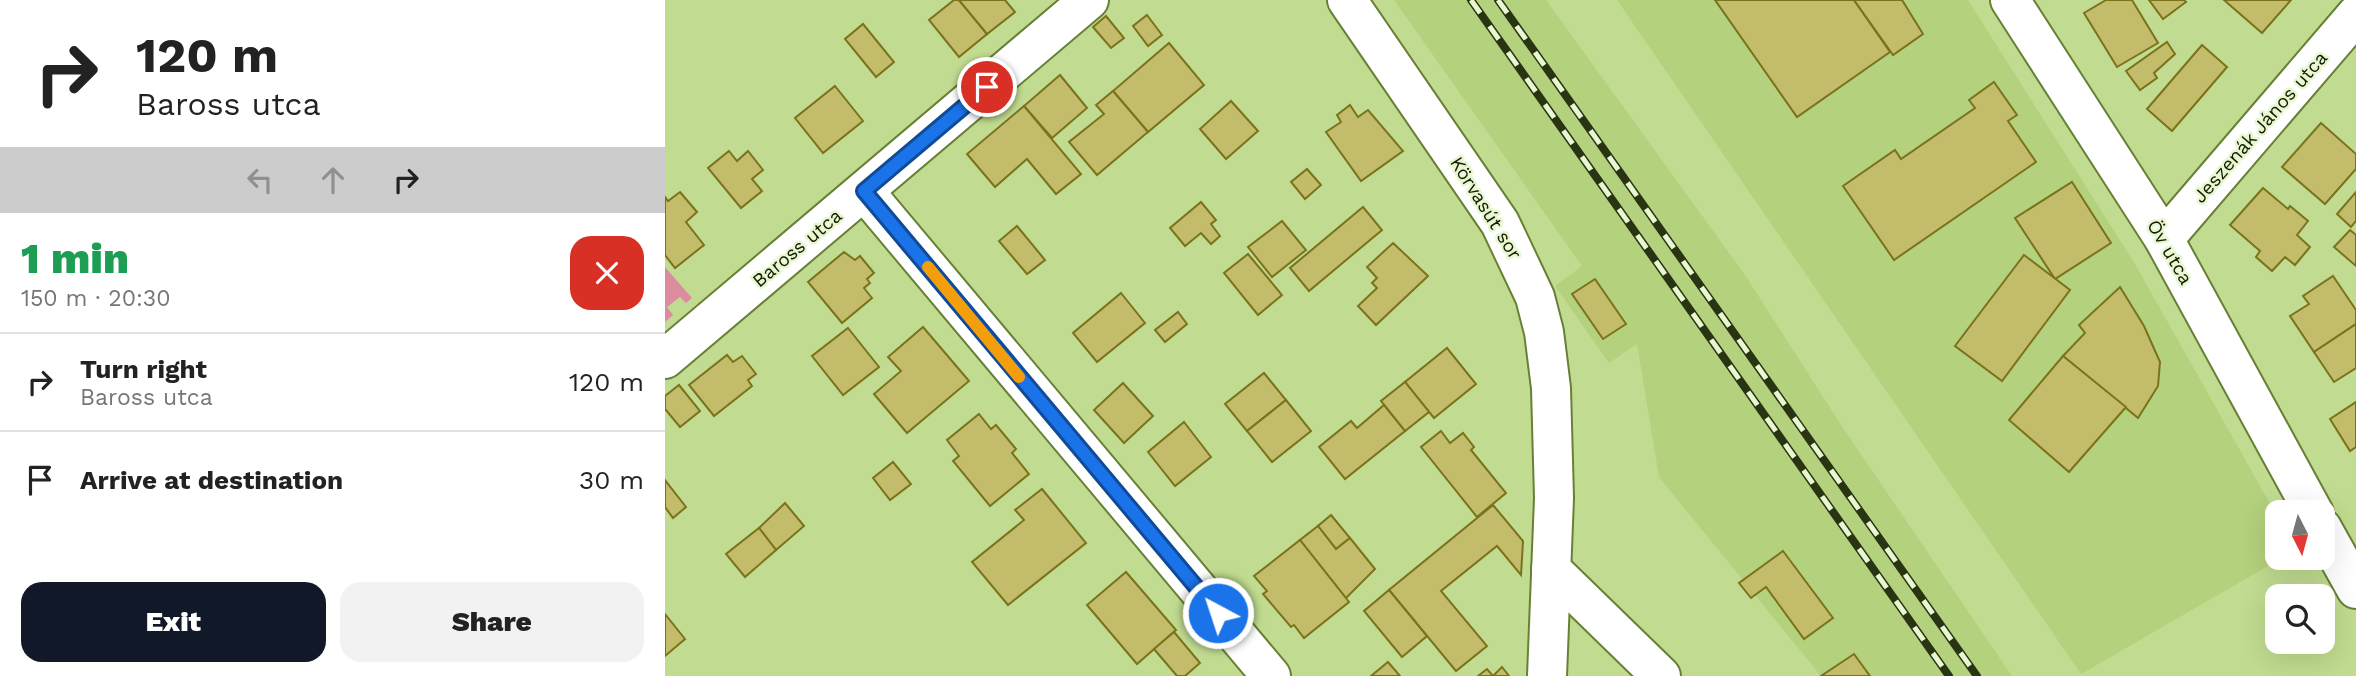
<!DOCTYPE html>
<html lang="en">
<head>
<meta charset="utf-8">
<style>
	:root { --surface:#fff; --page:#f2f2f2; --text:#222; --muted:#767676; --line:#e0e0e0; --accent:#111827 }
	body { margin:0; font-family:"Work Sans",sans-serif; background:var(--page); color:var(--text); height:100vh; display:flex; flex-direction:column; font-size:26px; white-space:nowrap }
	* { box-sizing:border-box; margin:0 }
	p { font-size:23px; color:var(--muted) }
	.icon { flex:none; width:38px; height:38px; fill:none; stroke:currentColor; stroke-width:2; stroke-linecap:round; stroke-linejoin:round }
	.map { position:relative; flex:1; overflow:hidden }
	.details { display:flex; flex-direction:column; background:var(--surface); width:665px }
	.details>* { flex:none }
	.banner { background:#fff; color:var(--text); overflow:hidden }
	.needle { width:46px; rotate:174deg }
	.controls { position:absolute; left:1600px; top:500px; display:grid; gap:14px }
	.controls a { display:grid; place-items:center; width:70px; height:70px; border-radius:14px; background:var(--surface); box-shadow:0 7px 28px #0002; font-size:35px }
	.pin { position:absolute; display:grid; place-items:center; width:60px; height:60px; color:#fff; margin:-30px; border:4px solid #fff; border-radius:50%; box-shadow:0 2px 7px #0007 }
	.me { position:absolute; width:77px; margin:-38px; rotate:320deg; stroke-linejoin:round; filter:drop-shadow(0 0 5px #0008) }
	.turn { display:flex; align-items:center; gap:24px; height:147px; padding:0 21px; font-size:32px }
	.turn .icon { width:91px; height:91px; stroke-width:2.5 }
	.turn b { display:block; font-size:49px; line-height:60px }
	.lanes { display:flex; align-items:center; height:66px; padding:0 21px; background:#0003; justify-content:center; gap:35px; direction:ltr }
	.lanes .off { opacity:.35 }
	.round { display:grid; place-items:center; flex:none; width:74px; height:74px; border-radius:21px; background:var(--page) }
	.headline { display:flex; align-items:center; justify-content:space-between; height:119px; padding:0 21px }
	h1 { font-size:42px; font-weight:800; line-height:52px; color:#1e9e55 }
	.primary-button { display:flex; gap:14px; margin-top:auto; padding:14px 21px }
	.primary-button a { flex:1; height:80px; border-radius:21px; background:var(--accent); color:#fff; font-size:28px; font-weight:800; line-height:80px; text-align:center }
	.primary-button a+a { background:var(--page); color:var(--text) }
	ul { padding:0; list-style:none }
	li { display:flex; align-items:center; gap:21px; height:98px; padding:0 21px; border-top:2px solid var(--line) }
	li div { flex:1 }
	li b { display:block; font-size:26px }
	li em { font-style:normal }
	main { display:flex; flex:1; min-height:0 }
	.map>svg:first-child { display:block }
</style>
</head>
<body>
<main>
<section class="details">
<div class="banner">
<div class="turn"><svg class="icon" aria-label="right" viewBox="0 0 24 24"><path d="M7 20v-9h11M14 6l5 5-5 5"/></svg><div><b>120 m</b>Baross utca</div></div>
<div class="lanes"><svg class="icon off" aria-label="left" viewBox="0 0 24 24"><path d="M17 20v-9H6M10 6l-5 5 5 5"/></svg><svg class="icon off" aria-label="ahead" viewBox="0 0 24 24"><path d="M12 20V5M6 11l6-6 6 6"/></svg><svg class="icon" aria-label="right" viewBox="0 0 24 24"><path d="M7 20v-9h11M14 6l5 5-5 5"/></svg></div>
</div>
<div class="headline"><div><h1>1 min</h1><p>150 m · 20:30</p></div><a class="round" style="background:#d93025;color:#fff"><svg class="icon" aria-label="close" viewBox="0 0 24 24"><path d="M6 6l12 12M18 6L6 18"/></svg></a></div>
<ul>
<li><svg class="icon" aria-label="right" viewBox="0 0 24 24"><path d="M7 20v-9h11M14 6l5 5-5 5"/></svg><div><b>Turn right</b><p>Baross utca</p></div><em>120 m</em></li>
<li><svg class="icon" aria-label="arrive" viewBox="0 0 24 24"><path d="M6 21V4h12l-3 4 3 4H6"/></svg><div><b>Arrive at destination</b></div><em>30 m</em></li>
</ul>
<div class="primary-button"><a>Exit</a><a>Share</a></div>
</section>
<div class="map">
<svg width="1691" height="676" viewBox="0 0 1691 676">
	<rect width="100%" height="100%" fill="#c1dc90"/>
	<!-- built -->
	<g fill="#b4d17d">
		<path d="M 729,0 L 881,0 L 1080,275 L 1176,425 L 1347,676 L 1156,676 L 994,477 L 972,344 L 944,363 L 890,286 L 917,266 Z"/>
		<path d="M 952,0 L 1303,0 L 1470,264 L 1612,516 L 1612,558 L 1617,558 L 1416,674 Z"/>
	</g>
	<!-- green -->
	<path fill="#db8d9f" d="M 0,267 L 27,298 L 21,303 L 15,297 L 2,307 L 8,315 L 0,322 Z"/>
	<!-- building -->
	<g fill="#c3bd6b" stroke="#7a731c" stroke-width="2">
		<path d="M 289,0 L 294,0 L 322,34 L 294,57 L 264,20 Z"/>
		<path d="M 294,0 L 340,0 L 350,12 L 322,34 Z"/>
		<path d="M 1050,0 L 1189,0 L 1225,52 L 1132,117 Z"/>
		<path d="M 1189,0 L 1237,0 L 1258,34 L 1228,55 Z"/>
		<path d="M 1441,0 L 1467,0 L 1493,43 L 1452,67 L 1419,13 Z"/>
		<path d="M 1484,0 L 1519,0 L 1521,2 L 1498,19 Z"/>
		<path d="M 1559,0 L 1626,0 L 1597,33 Z"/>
		<path d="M 482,15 L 497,35 L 483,46 L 468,26 Z"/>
		<path d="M 441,16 L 459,38 L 446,48 L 428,27 Z"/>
		<path d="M 198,24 L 229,62 L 211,77 L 180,39 Z"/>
		<path d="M 1502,42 L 1510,54 L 1489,73 L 1492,78 L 1475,90 L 1461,71 Z"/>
		<path d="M 504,43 L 539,85 L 483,132 L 448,91 Z"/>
		<path d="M 1537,45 L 1562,67 L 1507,131 L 1482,109 Z"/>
		<path d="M 395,75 L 422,108 L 387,138 L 359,106 Z"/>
		<path d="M 1329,82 L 1352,115 L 1343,121 L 1371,162 L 1229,260 L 1178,186 L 1230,150 L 1236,159 L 1310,108 L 1304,100 Z"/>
		<path d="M 170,86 L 198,121 L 158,153 L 130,118 Z"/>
		<path d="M 448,91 L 483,132 L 432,175 L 404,142 L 439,114 L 431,105 Z"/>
		<path d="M 566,101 L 593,131 L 561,159 L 535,129 Z"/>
		<path d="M 685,105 L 693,117 L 703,110 L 738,151 L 696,181 L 661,132 L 676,122 L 672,115 Z"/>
		<path d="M 359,106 L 416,174 L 391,194 L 362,159 L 330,187 L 302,154 Z"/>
		<path d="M 1656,123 L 1691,154 L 1691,169 L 1660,204 L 1617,167 Z"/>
		<path d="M 64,151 L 72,161 L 83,151 L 98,170 L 87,179 L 97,191 L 76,208 L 43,168 Z"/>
		<path d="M 642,169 L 656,185 L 640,199 L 626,182 Z"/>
		<path d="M 1407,182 L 1446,243 L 1390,279 L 1350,218 Z"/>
		<path d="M 1598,188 L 1623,209 L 1625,206 L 1643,221 L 1632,235 L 1645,247 L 1630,265 L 1620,257 L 1607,271 L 1591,257 L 1595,251 L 1565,225 Z"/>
		<path d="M 15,192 L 32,212 L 21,222 L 39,245 L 10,268 L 0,255 L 0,197 L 3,201 Z"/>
		<path d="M 1691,192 L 1691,221 L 1686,227 L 1672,214 Z"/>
		<path d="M 536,202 L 551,220 L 546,224 L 555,236 L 546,244 L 536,233 L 520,246 L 505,228 Z"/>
		<path d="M 698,207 L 717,230 L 644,291 L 625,268 Z"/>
		<path d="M 617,221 L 641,250 L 607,277 L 583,247 Z"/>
		<path d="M 352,226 L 380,260 L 362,274 L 334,241 Z"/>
		<path d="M 1685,230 L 1691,235 L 1691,266 L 1669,247 Z"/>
		<path d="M 728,243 L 763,276 L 711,325 L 693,306 L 712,288 L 707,283 L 712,278 L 702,267 Z"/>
		<path d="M 179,252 L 190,260 L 195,256 L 209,273 L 202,279 L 205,283 L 199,288 L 207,298 L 177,323 L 143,282 Z"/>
		<path d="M 583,254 L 617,295 L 593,315 L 559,273 Z"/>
		<path d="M 1359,255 L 1405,290 L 1337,381 L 1290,346 Z"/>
		<path d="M 1668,276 L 1691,310 L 1691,324 L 1649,352 L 1625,316 L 1644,304 L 1638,296 Z"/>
		<path d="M 930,279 L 961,324 L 938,339 L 907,294 Z"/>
		<path d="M 1455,287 L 1479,326 L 1495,362 L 1493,386 L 1473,418 L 1398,356 L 1420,333 L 1414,325 Z"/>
		<path d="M 456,293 L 480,323 L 432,362 L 408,333 Z"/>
		<path d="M 513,312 L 522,324 L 500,342 L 490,330 Z"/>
		<path d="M 1691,324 L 1691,368 L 1669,382 L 1649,352 Z"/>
		<path d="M 258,327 L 304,381 L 242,433 L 209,394 L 236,371 L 223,357 Z"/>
		<path d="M 183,328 L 214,367 L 178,395 L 147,356 Z"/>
		<path d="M 782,348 L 811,384 L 769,418 L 740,382 Z"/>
		<path d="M 62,355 L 68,362 L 77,356 L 91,374 L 83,380 L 87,386 L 49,416 L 24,385 Z"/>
		<path d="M 1398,356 L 1461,407 L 1404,472 L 1344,420 Z"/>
		<path d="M 599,373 L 621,400 L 582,431 L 560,404 Z"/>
		<path d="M 740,382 L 764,412 L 740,431 L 716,401 Z"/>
		<path d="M 458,383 L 488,416 L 459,443 L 429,410 Z"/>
		<path d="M 14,385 L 35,411 L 15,427 L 0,409 L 0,396 Z"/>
		<path d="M 621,400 L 646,431 L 607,462 L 582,431 Z"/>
		<path d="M 1691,402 L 1691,447 L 1685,451 L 1665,419 Z"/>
		<path d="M 719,405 L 740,431 L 680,479 L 654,447 L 686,421 L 692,428 Z"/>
		<path d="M 314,414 L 326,429 L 331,425 L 351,449 L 347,453 L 364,474 L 325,506 L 288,461 L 294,456 L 282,440 Z"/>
		<path d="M 519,422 L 546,457 L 510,486 L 483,452 Z"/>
		<path d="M 776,431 L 785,443 L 798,433 L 809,447 L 806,450 L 841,493 L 812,517 L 756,447 Z"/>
		<path d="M 228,462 L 246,484 L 225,500 L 208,478 Z"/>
		<path d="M 0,480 L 21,507 L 8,518 L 0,507 Z"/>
		<path d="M 377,489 L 421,543 L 343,605 L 307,562 L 359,520 L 350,510 Z"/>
		<path d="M 120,503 L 139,526 L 111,550 L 94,528 Z"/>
		<path d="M 828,505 L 858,541 L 856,575 L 832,546 L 776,591 L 822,646 L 791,671 L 724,590 Z"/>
		<path d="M 666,515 L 685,538 L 671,549 L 653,526 Z"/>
		<path d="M 653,526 L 671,549 L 685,538 L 710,569 L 681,598 L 635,540 Z"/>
		<path d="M 94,528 L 111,550 L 80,577 L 61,554 Z"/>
		<path d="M 635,540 L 684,602 L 639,638 L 629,625 L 626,627 L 598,594 L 602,591 L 589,576 Z"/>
		<path d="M 1118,551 L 1168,618 L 1139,639 L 1101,587 L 1086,598 L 1074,583 Z"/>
		<path d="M 461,572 L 511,630 L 472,664 L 422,605 Z"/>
		<path d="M 724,590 L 762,636 L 737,657 L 699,611 Z"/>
		<path d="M 0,614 L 20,639 L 0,656 Z"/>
		<path d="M 509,632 L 535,663 L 520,676 L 512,676 L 489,649 Z"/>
		<path d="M 1189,654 L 1205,676 L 1156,676 Z"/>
		<path d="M 723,662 L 735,676 L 706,676 Z"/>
		<path d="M 837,667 L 844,676 L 813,676 L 822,669 L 828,676 Z"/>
	</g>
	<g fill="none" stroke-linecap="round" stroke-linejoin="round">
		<!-- street casing -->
		<g stroke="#688036" stroke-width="42">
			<g id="street">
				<path d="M 682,0 L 835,223 L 870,297 L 879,332 L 886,388 L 889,498 L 882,676"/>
				<path d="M 1345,0 L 1499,239 L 1649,513"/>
				<path d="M 199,191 L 606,676"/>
				<path d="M 1499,239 L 1691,15"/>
				<path d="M 0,359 L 424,0"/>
				<path d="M 1657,528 L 1691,589"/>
				<path d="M 886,569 L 996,676"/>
			</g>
		</g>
		<!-- street -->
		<use href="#street" stroke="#fff" stroke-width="38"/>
		<!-- rail casing -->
		<g stroke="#293412" stroke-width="8">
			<g id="rail">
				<path d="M 806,0 L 1284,676"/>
				<path d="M 833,0 L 1312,676"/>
			</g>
		</g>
		<!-- rail -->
		<use href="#rail" stroke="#e8f7d1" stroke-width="5" stroke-dasharray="16" stroke-linecap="butt"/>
	</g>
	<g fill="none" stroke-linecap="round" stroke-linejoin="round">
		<!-- route casing -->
		<g stroke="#114b97" stroke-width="18">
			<path id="route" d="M 322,87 L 199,191 L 553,613"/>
		</g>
		<!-- route -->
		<use href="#route" stroke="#1a73e8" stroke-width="12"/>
		<!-- slow -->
		<path stroke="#f59e0b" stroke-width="12" d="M 263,267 L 354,377"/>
	</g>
	<g text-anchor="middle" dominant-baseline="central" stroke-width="5" stroke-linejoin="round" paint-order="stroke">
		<!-- street labels -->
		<g font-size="19" fill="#141d01" stroke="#e8f7d1">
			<text transform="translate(1595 127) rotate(-49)">Jeszenák János utca</text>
			<text transform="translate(821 208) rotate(58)">Körvasút sor</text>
			<text transform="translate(132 248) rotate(-40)">Baross utca</text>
			<text transform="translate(1505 252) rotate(60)">Öv utca</text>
		</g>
	</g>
</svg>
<div class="controls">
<a><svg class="needle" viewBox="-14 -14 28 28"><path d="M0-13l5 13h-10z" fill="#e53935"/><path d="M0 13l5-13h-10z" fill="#767676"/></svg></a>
<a><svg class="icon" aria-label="search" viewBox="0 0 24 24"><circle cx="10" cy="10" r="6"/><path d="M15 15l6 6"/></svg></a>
</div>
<div class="pin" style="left:322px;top:87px;background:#d93025"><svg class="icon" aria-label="arrive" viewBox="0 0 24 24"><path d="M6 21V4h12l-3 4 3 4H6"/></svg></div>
<svg class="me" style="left:553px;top:613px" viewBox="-20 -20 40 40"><circle r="17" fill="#1a73e8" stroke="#fff" stroke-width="3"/><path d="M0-11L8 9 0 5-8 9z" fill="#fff"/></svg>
</div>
</main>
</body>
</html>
